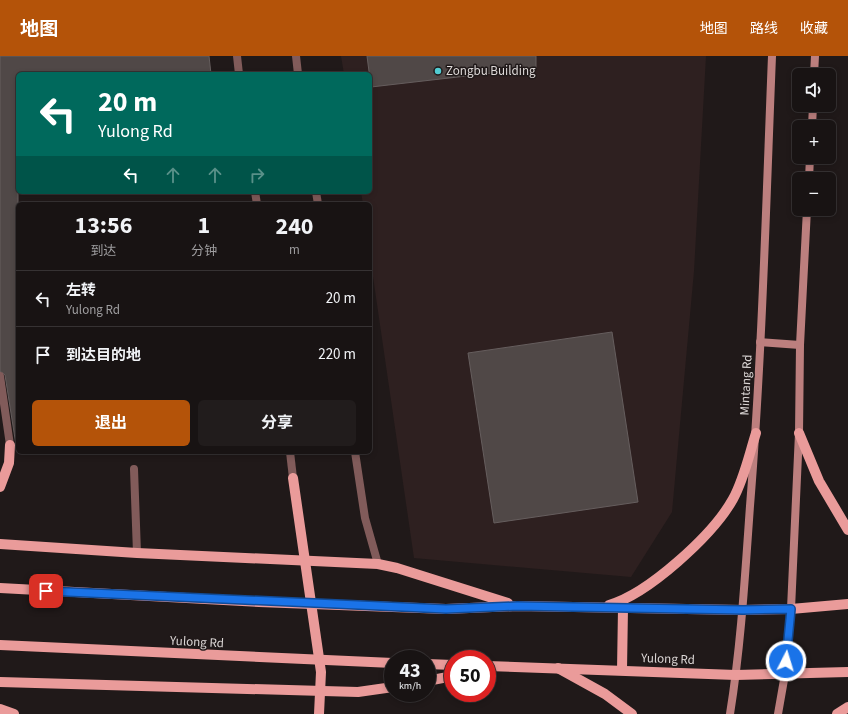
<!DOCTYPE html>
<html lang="zh">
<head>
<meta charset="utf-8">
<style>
	:root { --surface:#181313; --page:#211c1c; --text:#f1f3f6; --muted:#9f9ea0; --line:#363233; --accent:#b45309 }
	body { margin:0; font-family:"Source Sans 3","Noto Sans SC",sans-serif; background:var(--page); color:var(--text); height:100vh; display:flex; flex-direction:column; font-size:15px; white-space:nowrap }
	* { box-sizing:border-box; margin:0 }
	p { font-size:13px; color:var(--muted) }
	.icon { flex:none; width:22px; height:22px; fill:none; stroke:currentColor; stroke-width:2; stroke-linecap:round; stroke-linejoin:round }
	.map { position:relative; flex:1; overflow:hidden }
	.sheet { position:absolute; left:16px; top:146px; width:356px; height:252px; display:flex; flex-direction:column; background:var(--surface); border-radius:6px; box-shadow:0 2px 6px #0003,0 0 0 1px var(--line) }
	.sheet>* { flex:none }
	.top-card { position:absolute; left:16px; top:16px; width:356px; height:122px; border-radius:6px; box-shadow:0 2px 6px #0003,0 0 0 1px var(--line); background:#00695c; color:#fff; overflow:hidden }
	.fabs { position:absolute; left:792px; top:12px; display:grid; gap:8px }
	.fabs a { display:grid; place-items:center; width:44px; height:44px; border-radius:6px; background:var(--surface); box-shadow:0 2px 6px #0003,0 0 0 1px var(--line); font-size:20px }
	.speed { position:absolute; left:384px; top:594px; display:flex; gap:8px; font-size:20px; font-weight:700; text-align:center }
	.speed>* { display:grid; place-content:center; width:52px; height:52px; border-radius:50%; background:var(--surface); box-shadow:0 2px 6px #0003,0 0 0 1px var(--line); line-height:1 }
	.speed small { font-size:10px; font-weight:400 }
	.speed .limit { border:6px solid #d22; background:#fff; color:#111 }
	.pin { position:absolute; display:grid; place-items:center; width:34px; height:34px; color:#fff; margin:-17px; border-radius:8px; box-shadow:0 2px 6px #0006 }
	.me { position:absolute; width:44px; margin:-22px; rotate:5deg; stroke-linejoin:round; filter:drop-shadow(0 0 3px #0008) }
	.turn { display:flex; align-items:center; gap:14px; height:84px; padding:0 16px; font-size:18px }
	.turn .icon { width:52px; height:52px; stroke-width:2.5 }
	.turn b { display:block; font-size:28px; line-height:34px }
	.lanes { display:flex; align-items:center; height:38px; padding:0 16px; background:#0003; justify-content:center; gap:20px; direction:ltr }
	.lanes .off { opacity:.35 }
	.eta { display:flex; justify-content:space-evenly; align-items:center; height:68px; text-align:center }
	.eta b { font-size:24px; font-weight:700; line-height:28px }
	.cta { display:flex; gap:8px; margin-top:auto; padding:8px 16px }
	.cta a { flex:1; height:46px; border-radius:6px; background:var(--accent); color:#fff; font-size:16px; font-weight:700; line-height:46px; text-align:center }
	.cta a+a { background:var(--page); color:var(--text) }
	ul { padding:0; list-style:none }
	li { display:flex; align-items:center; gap:12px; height:56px; padding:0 16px; border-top:1px solid var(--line) }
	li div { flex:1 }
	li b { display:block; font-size:15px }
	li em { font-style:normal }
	header { display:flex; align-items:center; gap:24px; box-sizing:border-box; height:56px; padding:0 20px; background:var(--accent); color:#fff }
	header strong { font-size:19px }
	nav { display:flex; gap:22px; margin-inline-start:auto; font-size:14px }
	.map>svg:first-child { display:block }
</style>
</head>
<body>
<header>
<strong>地图</strong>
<nav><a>地图</a><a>路线</a><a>收藏</a></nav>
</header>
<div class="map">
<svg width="848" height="658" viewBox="0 0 848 658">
	<rect width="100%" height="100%" fill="#201919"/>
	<!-- built -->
	<path fill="#2e2020" d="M 341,0 L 706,0 L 694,215 L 672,456 L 631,521 L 414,502 L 370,200 L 370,148 L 363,148 L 361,136 L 370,136 L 370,18 L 344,18 Z"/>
	<!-- building -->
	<g fill="#504847" stroke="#665e5e">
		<path d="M 0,0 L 209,0 L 211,18 L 18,18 L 18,389 L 16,389 L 5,319 L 0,315 Z"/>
		<path d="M 367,0 L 536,0 L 536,12 L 371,31 Z"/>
		<path d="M 612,276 L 638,446 L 494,467 L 468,297 Z"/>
	</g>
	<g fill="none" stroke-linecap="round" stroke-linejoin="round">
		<!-- lane -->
		<g stroke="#815b5a" stroke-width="8">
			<path d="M 0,320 L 10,389"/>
			<path d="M 134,413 L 137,497"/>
		</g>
		<!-- street -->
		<g stroke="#815b5a" stroke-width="8">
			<path d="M 237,0 L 239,18"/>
			<path d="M 296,0 L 298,18"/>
			<path d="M 255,136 L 257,148"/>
			<path d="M 316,136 L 318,148"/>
			<path d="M 290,396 L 293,422"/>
			<path d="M 355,396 L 365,462 L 378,508"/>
		</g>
		<!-- secondary -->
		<g stroke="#bc7f7e" stroke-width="8">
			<path d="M 814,19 L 815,0"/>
			<path d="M 812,71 L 813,49"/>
			<path d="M 809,123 L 810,101"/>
			<path d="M 760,286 L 800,289"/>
			<path d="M 730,658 C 741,589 745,520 750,450 C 762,300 766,150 772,0"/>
			<path d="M 778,658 L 785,618 L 791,553 L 799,377 L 800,289 L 807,153"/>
		</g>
		<!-- primary -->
		<g stroke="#ea9b9a" stroke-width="10">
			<path d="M 799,377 L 819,425 L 848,474"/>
			<path d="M 0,431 L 9,407 L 10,389"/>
			<path d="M 0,488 L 137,497 L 378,508 L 397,512 L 508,547"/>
			<path d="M 0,532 L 259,546 L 446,553 L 517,550 L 743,554 L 791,553 L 848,548"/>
			<path d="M 609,549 C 648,538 713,479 733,443 C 744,423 749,399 756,377"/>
			<path d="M 0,589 L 393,607"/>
			<path d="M 427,608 L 453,609"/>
			<path d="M 487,610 L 736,619 L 848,616"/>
			<path d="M 558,612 L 605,638 L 632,658"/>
			<path d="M 622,614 L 623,552"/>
			<path d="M 427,625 L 453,620"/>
			<path d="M 0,626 L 358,636 L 393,631"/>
			<path d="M 0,653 L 14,658"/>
			<path d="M 837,658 L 848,651"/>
		</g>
		<!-- primary-bridge -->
		<path stroke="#ea9b9a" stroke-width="10" d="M 293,422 L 321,616 L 319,658"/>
	</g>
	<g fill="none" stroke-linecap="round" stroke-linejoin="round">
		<!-- route casing -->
		<g stroke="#114b97" stroke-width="10">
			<path id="route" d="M 46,535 L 446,553 L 517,550 L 743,554 L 791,553 L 786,605"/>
		</g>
		<!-- route -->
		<use href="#route" stroke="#1a73e8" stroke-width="7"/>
	</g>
	<!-- markers -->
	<circle fill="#51ccd2" stroke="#201919" stroke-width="1.5" cx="438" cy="15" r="4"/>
	<g text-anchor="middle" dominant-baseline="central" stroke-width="3" stroke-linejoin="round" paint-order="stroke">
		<!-- poi labels -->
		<g font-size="13" fill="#ddd8d7" stroke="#201919" text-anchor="start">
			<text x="446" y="15">Zongbu Building</text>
		</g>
		<!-- street labels -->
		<g font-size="13" fill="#ddd8d7" stroke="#201919">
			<text transform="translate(746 329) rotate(-87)">Mintang Rd</text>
			<text transform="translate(197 586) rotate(3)">Yulong Rd</text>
			<text transform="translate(668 603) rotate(2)">Yulong Rd</text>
		</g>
	</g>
</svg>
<div class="fabs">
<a><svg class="icon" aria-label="sound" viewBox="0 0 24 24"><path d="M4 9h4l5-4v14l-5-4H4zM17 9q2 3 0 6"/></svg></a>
<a>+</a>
<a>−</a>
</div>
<div class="speed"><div>43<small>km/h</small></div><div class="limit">50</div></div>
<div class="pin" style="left:46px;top:535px;background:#d93025"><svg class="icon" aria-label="arrive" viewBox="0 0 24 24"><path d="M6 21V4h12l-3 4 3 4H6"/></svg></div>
<svg class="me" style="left:786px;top:605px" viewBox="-20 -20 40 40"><circle r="17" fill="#1a73e8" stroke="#fff" stroke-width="3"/><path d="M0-11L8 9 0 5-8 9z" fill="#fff"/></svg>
<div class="top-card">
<div class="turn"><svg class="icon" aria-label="left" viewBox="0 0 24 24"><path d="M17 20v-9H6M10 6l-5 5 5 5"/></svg><div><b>20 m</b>Yulong Rd</div></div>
<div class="lanes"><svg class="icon" aria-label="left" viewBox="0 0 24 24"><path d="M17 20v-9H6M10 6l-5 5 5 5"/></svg><svg class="icon off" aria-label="ahead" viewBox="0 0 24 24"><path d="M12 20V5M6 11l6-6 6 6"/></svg><svg class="icon off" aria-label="ahead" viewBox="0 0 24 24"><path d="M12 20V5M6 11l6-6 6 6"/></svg><svg class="icon off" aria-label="right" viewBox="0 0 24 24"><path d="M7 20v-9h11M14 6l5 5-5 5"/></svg></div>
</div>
<section class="sheet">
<div class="eta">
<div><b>13:56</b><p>到达</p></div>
<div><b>1</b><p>分钟</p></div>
<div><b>240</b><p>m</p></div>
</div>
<ul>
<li><svg class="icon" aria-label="left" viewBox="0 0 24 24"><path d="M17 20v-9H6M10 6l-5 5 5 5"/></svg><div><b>左转</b><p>Yulong Rd</p></div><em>20 m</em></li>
<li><svg class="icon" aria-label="arrive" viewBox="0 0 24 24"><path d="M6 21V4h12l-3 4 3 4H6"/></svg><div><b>到达目的地</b></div><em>220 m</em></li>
</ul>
<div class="cta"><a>退出</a><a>分享</a></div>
</section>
</div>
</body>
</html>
